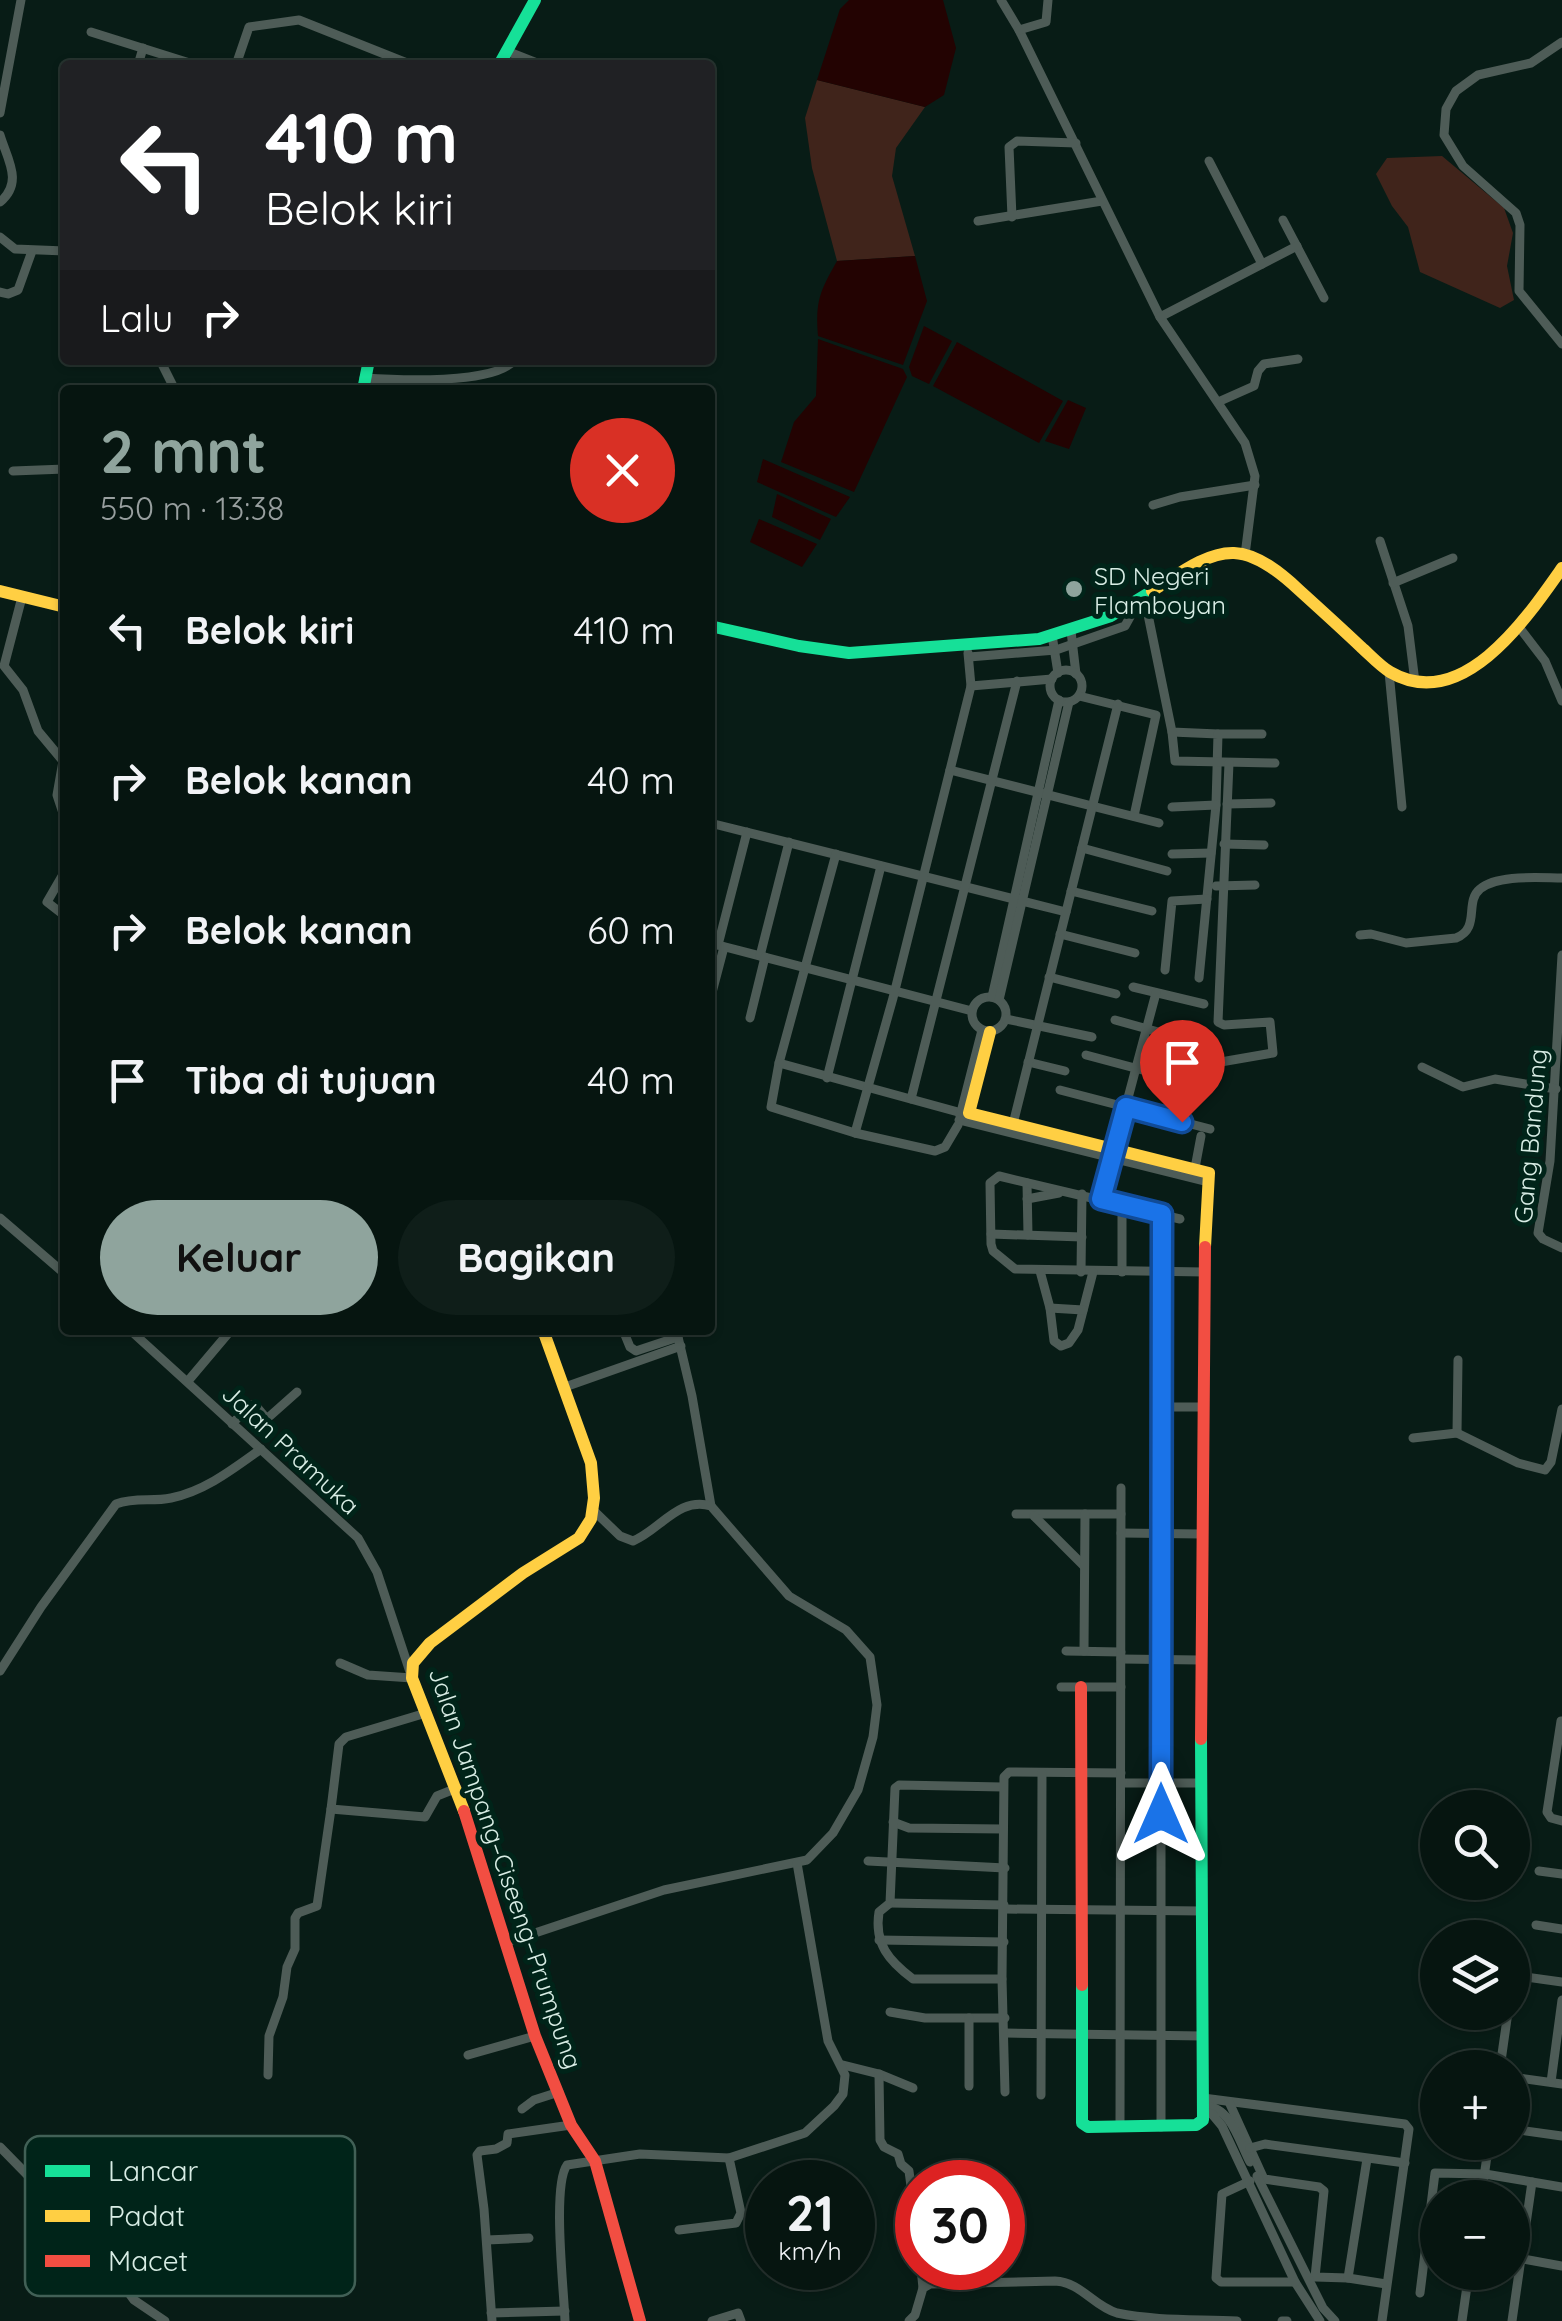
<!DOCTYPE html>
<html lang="id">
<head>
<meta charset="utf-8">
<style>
	:root { --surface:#061510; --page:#0f1e19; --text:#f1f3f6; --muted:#989f9f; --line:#273430; --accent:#8fa49d }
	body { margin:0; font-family:Quicksand,sans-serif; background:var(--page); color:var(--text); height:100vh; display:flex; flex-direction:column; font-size:38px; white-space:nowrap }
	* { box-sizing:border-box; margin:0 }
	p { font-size:32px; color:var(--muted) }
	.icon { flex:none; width:55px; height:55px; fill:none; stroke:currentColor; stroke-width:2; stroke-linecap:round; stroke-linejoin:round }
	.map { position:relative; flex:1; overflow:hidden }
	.panel { position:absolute; left:60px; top:385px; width:655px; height:950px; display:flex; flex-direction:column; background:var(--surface); border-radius:10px; box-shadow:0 2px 8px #0004,0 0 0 2px var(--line) }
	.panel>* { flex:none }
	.hud { position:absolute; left:60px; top:60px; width:655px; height:305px; border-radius:10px; box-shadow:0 2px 8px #0004,0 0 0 2px var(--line); background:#202124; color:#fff; overflow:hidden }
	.buttons { position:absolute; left:1420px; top:1790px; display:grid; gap:20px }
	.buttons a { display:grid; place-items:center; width:110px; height:110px; border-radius:50%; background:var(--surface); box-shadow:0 2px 8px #0004,0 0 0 2px var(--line); font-size:50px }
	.speed { position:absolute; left:745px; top:2160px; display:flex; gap:20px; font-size:50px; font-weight:700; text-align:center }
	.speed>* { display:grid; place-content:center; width:130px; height:130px; border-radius:50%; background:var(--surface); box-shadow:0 2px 8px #0004,0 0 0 2px var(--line); line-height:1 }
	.speed small { font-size:25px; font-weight:400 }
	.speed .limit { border:15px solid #d22; background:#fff; color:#111 }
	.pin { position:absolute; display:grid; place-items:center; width:85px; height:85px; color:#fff; margin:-102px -42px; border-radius:50% 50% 50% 0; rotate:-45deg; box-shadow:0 0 10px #0007 }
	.pin .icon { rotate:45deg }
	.me { position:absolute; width:110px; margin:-55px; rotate:0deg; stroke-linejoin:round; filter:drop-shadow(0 0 8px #0008) }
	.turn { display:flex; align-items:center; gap:35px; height:210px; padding:0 40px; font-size:45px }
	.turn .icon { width:130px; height:130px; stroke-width:2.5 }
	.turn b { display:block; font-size:70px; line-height:85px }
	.then { display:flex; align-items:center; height:95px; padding:0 40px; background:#0003; gap:20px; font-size:38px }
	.round { display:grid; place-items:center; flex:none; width:105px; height:105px; border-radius:52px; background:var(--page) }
	.summary { display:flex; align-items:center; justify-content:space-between; height:170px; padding:0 40px }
	h1 { font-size:60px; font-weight:700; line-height:75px; color:var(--accent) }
	.primary-button { display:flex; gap:20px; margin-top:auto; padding:20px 40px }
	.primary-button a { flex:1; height:115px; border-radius:60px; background:var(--accent); color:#111; font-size:40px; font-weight:700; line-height:115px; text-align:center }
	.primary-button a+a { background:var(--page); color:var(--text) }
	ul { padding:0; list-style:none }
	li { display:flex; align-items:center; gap:30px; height:150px; padding:0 40px }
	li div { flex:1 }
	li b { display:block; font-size:38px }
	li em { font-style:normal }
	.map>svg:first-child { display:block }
</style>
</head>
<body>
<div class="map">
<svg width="1562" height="2321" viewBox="0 0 1562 2321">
	<rect width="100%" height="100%" fill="#081c16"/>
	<!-- green -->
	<g fill="#40241b">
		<path d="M 817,80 L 925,107 L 896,148 L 892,176 L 915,256 L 837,261 L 812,168 L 805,118 Z"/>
		<path d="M 1442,156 L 1504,208 L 1513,233 L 1507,266 L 1514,300 L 1500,308 L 1420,272 L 1408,227 L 1392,206 L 1376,174 L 1387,158 Z"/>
	</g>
	<!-- water -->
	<g fill="#230302">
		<path d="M 849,0 L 943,0 L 956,48 L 944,95 L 925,107 L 817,80 L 840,9 Z"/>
		<path d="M 915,256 L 927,301 L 903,365 L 818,336 C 815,301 820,291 837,261 Z"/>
		<path d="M 924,326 L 952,341 L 929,384 L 912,376 L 909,367 Z"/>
		<path d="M 818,339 L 903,369 L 907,377 L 854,492 L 781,462 L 794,422 L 816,396 Z"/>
		<path d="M 957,342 L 1063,401 L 1039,443 L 933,386 Z"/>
		<path d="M 1068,400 L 1086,408 L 1069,449 L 1045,441 Z"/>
		<path d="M 763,459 L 850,497 L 836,517 L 757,482 Z"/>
		<path d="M 777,494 L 831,519 L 820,540 L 772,517 Z"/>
		<path d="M 759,519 L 817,544 L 802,567 L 750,542 Z"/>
	</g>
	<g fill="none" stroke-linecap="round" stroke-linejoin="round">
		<!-- street -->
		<g stroke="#4e5c57" stroke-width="9">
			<path d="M 1001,0 L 1019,30 L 1160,317 L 1245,443 L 1255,476 L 1245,555"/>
			<path d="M 1019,30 L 1046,22 L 1048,0"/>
			<path d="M 91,32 L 196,65"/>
			<path d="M 1562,42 L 1531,63 L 1478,75 L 1456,91 L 1446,109 L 1444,135 L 1463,166 L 1516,213 L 1520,225 L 1519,291 L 1562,344"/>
			<path d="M 509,52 L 542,65"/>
			<path d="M 138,65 L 143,48"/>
			<path d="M 236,65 L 249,27 L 299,20 L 412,65"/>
			<path d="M 0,113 L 21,0"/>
			<path d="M 0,135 C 7,159 24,182 0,202"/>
			<path d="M 1209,161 L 1262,264"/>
			<path d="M 1012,217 L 1009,147 L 1017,141 L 1076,143"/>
			<path d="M 1283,220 L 1324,298"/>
			<path d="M 978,221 L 1102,201"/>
			<path d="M 0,237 L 15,249 L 65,251"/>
			<path d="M 0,292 L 8,294 L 18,290 L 32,251"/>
			<path d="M 1160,317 L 1297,246"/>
			<path d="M 160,360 L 175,390"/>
			<path d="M 364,378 C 395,380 496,385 514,360"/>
			<path d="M 1218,402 L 1254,386 L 1258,371 L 1264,364 L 1298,359"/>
			<path d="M 13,471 L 65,469"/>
			<path d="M 1153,505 L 1180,497 L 1255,485"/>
			<path d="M 1380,541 L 1408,626 L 1415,682"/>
			<path d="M 1393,583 L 1453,558"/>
			<path d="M 1144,595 L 1172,732 L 1218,734 L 1216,805 L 1199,978"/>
			<path d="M 22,597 L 4,666 L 23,690 L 38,731 L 63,761 L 57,795 L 65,819"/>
			<path d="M 1519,627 L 1545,661 L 1562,701"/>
			<path d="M 1071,631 L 1076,674"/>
			<path d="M 1052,635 L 1058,673"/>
			<path d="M 968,653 L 971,686"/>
			<path d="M 969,657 L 1056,650 L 1125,626 L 1130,617 L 1127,607"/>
			<circle cx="1066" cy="686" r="16"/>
			<path d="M 1389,672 L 1402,807"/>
			<path d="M 1079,696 L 1156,715 L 1134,816"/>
			<path d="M 1172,732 L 1175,761 L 1275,763"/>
			<path d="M 1218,734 L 1262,734"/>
			<path d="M 950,770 L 1159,823"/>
			<path d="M 1227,804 L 1271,803"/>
			<path d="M 1172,807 L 1216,805"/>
			<path d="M 710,823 L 1066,912"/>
			<path d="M 1224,844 L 1264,845"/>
			<path d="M 1082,848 L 1167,871"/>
			<path d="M 836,854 L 779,1063 L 771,1107 L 855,1133 L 935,1151 L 945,1147 L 958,1125"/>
			<path d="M 1172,854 L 1211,853"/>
			<path d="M 65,871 L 47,902 L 65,916"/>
			<path d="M 1216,886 L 1255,885"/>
			<path d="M 1071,891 L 1152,911"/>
			<path d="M 1060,934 L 1135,953"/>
			<path d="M 1360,935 L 1371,934 L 1406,943 L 1456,938 C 1481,928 1464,902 1480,889 C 1497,874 1541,878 1562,878"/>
			<path d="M 710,943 L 972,1011"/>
			<path d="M 718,945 L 747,832"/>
			<path d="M 1562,955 L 1550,1161 L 1538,1233 L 1543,1239 L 1562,1248"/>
			<path d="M 760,956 L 789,842"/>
			<path d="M 1165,970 L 1172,901 L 1207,899"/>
			<path d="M 1049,977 L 1116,994"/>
			<path d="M 1133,987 L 1204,1004"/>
			<circle cx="989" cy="1014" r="17"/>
			<path d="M 992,997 L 1059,700"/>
			<path d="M 710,1000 L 724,947"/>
			<path d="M 999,1000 L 1069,702"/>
			<path d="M 750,1018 L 765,957"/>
			<path d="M 1006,1019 L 1092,1037"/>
			<path d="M 1115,1020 L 1205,1045"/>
			<path d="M 1086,1055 L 1210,1088"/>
			<path d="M 1028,1062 L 1065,1071"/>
			<path d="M 779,1063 L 969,1115"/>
			<path d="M 1215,1063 L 1273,1053 L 1270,1022 L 1224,1025 L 1218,1022 L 1229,763"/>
			<path d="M 1422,1067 L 1463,1087 L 1495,1079 L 1556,1089"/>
			<path d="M 827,1078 L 881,866"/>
			<path d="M 1060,1090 L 1210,1129"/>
			<path d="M 911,1099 L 1017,681"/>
			<path d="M 960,1116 L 982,1030"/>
			<path d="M 959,1120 L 1208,1182"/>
			<path d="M 1013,1124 L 1118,704"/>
			<path d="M 855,1133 L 893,998 L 971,686 L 1052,679"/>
			<path d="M 1195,1168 L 1201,1136"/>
			<path d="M 1027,1183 L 1028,1235"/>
			<path d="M 1027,1199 L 1059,1193"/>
			<path d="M 1101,1199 L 1156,993"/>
			<path d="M 1122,1204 L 1122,1272"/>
			<path d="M 0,1218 L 65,1274"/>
			<path d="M 1180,1219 L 999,1176 L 990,1183 L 991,1244 L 993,1251 L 1015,1269 L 1204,1272"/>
			<path d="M 991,1234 L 1082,1237"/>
			<path d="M 1040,1271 L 1050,1308 L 1054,1341 L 1061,1346 L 1069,1343 L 1078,1330 L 1093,1272"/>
			<path d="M 1081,1272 L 1082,1194"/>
			<path d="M 1050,1308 L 1083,1310"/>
			<path d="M 130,1330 L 358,1538 L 377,1572 L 412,1678 L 368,1675 L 340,1663"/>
			<path d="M 623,1330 L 630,1347 L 636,1351 L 678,1337 L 675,1330"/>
			<path d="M 678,1337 L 692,1396 L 711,1506"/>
			<path d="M 188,1381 L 231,1330"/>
			<path d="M 565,1387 L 681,1346"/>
			<path d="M 1161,1407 L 1202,1407"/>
			<path d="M 232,1424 L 250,1405 L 255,1405 L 266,1418 L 270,1416 L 297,1392"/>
			<path d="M 1457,1433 L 1458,1360"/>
			<path d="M 1413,1438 L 1457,1433 L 1518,1463 L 1545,1470 L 1551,1462 L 1562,1409"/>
			<path d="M 1016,1514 L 1121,1514"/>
			<path d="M 1034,1516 L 1083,1565"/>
			<path d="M 1121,1533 L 1201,1534"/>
			<path d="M 1066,1651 L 1121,1652"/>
			<path d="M 1084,1651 L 1085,1514"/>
			<path d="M 1121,1659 L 1200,1660"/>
			<path d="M 0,1671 L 41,1607 L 116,1504 C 135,1497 152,1502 171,1498 C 205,1491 233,1469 261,1449"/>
			<path d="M 1061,1687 L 1121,1687"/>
			<path d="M 426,1713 L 346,1737 L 339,1744 L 331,1809 L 425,1817 L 437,1796 L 457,1788"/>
			<path d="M 1561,1721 L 1547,1812 L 1551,1818 L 1562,1821"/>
			<path d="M 1121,1783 L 1201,1783"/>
			<path d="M 893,1822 L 909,1828 L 1003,1829"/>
			<path d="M 868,1861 L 1005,1868"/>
			<path d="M 1539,1871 L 1562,1874"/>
			<path d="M 890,1903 L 1004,1905"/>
			<path d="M 1005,1909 L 1203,1911"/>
			<path d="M 1536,1925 L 1562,1929"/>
			<path d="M 879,1940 L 1004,1942"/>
			<path d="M 508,1942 L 664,1890 L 807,1860 L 833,1833 L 858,1790 L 873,1737 L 877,1705 L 870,1657 L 846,1630 L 789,1596 L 711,1506 C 679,1496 660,1530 633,1541 L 620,1536 L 592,1509"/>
			<path d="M 1512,1975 L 1562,1982"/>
			<path d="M 1002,1979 L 913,1979 C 889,1961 874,1944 879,1912 L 890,1903 L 895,1788 L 899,1785 L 1003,1787"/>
			<path d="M 890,2012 L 925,2018 L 1005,2018"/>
			<path d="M 969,2018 L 969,2086"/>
			<path d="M 1005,2033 L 1203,2036"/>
			<path d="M 468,2055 L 535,2036"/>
			<path d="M 843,2065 L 879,2074 L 913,2088"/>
			<path d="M 1500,2068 L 1508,2012"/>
			<path d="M 879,2074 L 880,2140 L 884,2147 L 898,2154 L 901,2164 L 909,2171 L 918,2240"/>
			<path d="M 268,2075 L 269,2036 L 283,1997 L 287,1967 L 295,1949 L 295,1918 L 298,1913 L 317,1906 L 331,1809"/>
			<path d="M 1512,2077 L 1562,2084"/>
			<path d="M 1551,2082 L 1562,2000"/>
			<path d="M 1005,2092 L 1002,1979 L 1004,1777 L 1009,1772 L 1121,1773"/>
			<path d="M 1041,2095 L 1042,1773"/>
			<path d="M 1203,2098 L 1405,2124 L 1409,2129 L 1382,2321"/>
			<path d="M 1229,2102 L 1264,2179 L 1319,2187 L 1324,2191 L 1315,2277 L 1348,2278 L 1386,2284"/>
			<path d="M 1205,2106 C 1231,2107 1239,2141 1250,2162"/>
			<path d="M 522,2109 L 534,2100 L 559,2092"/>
			<path d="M 1203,2112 L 1212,2114 L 1222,2126 L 1295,2282 L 1320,2321"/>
			<path d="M 1120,2127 L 1121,1488"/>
			<path d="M 1161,2127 L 1161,1214"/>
			<path d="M 1512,2129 L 1562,2136"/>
			<path d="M 0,2147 L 90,2239 L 134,2300 L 165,2321"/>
			<path d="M 1250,2148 L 1265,2144 L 1405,2163"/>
			<path d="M 1257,2176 L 1323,2308 L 1335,2321"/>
			<path d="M 1250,2181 L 1222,2194 L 1216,2278 L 1221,2282 L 1295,2282"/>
			<path d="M 1481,2198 L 1489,2142"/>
			<path d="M 679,2230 L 736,2223 L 741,2213 L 729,2158"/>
			<path d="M 487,2240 L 529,2238"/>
			<path d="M 1512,2257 L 1562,2266"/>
			<path d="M 921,2268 L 923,2288"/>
			<path d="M 1348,2278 L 1367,2159"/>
			<path d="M 1420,2293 L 1435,2173 L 1485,2174 L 1562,2187"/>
			<path d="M 491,2313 L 565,2311"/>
			<path d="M 492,2321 L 484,2209 L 477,2155 L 480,2151 L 496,2149 L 507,2143 L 508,2134 L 571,2125"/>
			<path d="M 565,2321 C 564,2290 552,2186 567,2165 L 640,2154 L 729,2158 L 805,2133 L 834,2106 L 843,2094 L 845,2075 L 828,2041 L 797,1863"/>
			<path d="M 712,2321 L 738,2313 L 741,2321"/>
			<path d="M 909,2321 L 915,2315 L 923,2288 L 930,2284 L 1055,2281 C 1081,2282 1093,2306 1117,2313 C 1155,2321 1198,2319 1237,2321"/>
			<path d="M 1282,2321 L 1287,2321"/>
			<path d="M 1462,2321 L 1469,2272"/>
			<path d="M 1512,2321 L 1532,2182"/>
		</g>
		<!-- fast -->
		<g stroke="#16e098" stroke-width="12">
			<path d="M 499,65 L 535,0"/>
			<path d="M 363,390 L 369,360"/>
			<path d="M 710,626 L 799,646 L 849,653 L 1039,639 L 1111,616 L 1152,591"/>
			<path d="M 1082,1985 L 1082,2123 L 1088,2127 L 1196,2125 L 1203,2120 L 1201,1739"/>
		</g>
		<!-- slow -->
		<g stroke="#ffcf43" stroke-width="12">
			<path d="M 0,591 L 65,607"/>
			<path d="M 1152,591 C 1175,577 1205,552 1234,553 C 1258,554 1282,574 1299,590 C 1320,609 1341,628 1361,647 C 1370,655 1380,666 1390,672 C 1462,714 1527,618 1562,568"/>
			<path d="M 990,1032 L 969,1113 L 1209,1173 L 1205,1247"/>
			<path d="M 464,1811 L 412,1678 L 413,1663 L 430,1643 L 523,1573 L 579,1538 L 591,1519 L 594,1498 L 591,1463 L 543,1330"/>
		</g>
		<!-- jam -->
		<g stroke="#f24e42" stroke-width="12">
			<path d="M 1081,1687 L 1082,1985"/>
			<path d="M 1201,1739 L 1205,1247"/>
			<path d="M 464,1811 L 535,2036 L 571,2125 L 595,2161 L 640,2321"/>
		</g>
	</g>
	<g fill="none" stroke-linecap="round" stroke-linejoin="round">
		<!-- route casing -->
		<g stroke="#114b97" stroke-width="25">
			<path id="route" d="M 1161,1814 L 1162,1214 L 1101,1199 L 1126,1107 L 1182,1122"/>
		</g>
		<!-- route -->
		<use href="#route" stroke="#1a73e8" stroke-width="18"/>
	</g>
	<!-- markers -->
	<circle fill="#8fa49d" stroke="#002419" stroke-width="4" cx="1074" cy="589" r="10"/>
	<g text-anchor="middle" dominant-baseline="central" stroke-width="10" stroke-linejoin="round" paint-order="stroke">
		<!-- poi labels -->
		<g font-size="25" fill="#d8ede5" stroke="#002419" text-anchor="start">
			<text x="1094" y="575">SD Negeri<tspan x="1094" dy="29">Flamboyan</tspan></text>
		</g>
		<!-- street labels -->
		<g font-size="25" fill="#d8ede5" stroke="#002419">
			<text transform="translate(1530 1136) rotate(-85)">Gang Bandung</text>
			<text transform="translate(291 1449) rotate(43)">Jalan Pramuka</text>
			<text transform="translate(506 1868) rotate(71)">Jalan Jampang–Ciseeng–Prumpung</text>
		</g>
	</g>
	<!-- legend -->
	<rect x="25" y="2136" width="330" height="160" rx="15" fill="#002419" stroke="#416056" stroke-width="2.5"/>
	<rect x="45" y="2165" width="45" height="12" fill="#16e098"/>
	<rect x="45" y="2210" width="45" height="12" fill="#ffcf43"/>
	<rect x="45" y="2255" width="45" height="12" fill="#f24e42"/>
	<g font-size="28" fill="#d8ede5">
		<text x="108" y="2181">Lancar</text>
		<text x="108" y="2226">Padat</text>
		<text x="108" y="2271">Macet</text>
	</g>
</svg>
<div class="buttons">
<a><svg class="icon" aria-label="search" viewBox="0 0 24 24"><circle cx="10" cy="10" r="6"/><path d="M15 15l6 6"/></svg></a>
<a><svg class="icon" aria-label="layers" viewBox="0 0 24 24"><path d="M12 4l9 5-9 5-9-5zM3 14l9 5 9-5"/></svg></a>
<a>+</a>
<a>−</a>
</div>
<div class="speed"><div>21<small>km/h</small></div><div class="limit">30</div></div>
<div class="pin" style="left:1182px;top:1122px;background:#d93025"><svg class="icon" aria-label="arrive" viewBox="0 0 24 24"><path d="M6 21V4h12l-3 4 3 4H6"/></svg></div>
<svg class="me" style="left:1161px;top:1814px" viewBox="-20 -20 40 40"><path d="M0-17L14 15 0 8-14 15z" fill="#1a73e8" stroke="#fff" stroke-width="4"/></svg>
<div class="hud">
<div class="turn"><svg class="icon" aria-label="left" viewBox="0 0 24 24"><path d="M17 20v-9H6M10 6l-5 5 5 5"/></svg><div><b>410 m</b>Belok kiri</div></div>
<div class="then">Lalu<svg class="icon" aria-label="right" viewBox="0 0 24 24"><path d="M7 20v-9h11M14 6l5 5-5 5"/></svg></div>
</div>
<section class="panel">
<div class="summary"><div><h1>2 mnt</h1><p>550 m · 13:38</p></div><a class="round" style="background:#d93025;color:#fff"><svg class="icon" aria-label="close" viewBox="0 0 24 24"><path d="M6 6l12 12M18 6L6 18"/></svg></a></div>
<ul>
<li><svg class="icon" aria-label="left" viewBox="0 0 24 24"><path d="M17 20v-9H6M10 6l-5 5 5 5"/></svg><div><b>Belok kiri</b></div><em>410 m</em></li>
<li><svg class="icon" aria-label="right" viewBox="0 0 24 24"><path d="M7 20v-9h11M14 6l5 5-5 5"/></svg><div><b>Belok kanan</b></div><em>40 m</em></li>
<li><svg class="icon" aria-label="right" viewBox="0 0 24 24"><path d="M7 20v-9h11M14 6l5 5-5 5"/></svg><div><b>Belok kanan</b></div><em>60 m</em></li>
<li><svg class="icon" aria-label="arrive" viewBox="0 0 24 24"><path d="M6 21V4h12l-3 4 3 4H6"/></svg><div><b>Tiba di tujuan</b></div><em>40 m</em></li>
</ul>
<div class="primary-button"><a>Keluar</a><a>Bagikan</a></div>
</section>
</div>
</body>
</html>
